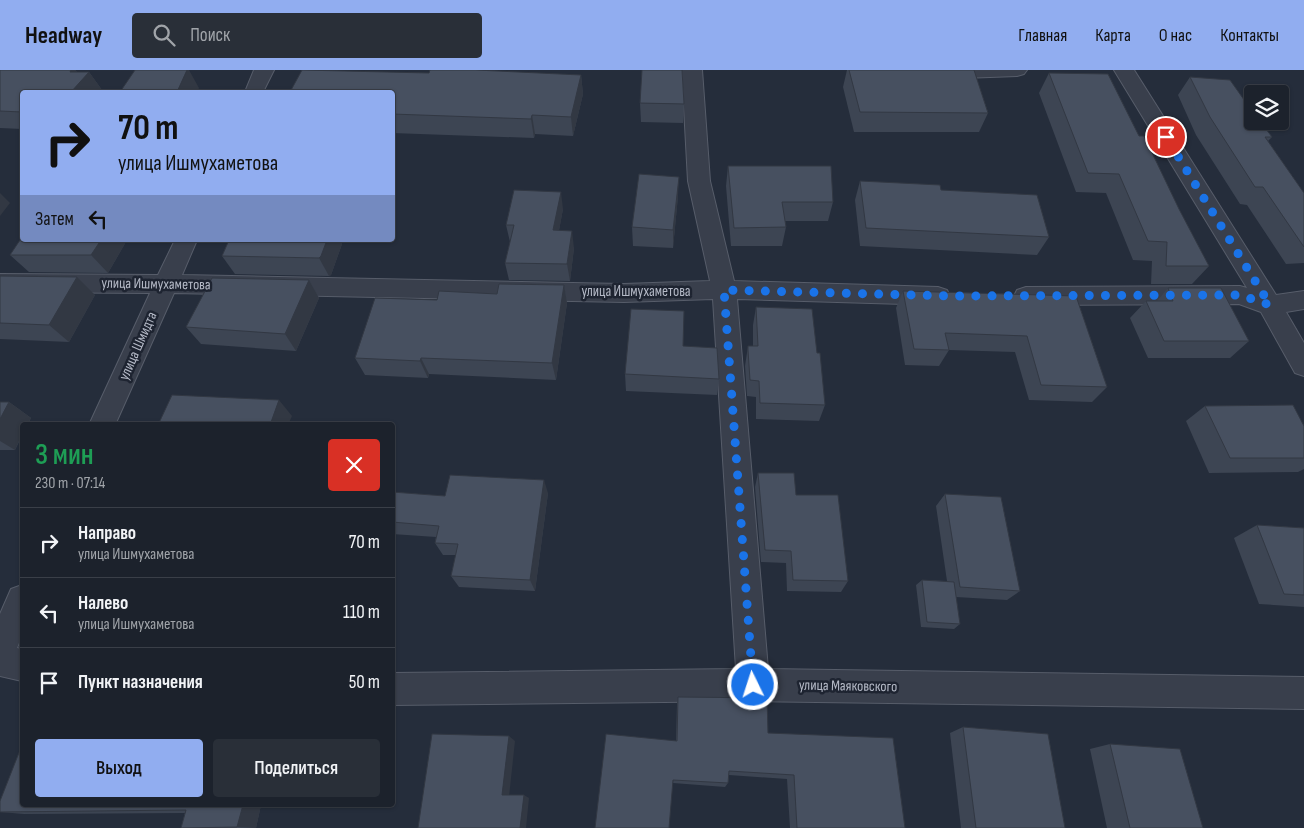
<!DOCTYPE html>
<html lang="ru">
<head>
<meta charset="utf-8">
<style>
	:root { --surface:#1c222c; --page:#292f38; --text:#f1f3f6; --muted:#a0a4a9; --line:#3a3f48; --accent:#91adf0 }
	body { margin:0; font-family:"Sofia Sans Condensed",sans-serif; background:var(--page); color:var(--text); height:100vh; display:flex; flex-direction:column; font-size:19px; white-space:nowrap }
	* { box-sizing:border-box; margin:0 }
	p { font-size:16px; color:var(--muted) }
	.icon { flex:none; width:28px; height:28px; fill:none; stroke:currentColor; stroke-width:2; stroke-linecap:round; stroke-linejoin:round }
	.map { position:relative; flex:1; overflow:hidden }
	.drawer { position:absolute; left:20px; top:352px; width:375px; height:385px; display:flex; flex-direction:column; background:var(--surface); border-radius:5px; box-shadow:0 1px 4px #0004,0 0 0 1px var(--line) }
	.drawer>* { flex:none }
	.hud { position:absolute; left:20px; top:20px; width:375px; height:152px; border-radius:5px; box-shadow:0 1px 4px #0004,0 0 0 1px var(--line); background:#91adf0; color:#111; overflow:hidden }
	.buttons { position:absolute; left:1244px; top:15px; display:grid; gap:10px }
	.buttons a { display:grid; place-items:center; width:45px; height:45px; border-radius:5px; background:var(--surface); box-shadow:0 1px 4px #0004,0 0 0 1px var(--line); font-size:25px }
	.pin { position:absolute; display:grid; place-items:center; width:42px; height:42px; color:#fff; margin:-21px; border:2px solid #fff; border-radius:50%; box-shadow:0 1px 5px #0007 }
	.me { position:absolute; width:55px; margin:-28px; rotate:356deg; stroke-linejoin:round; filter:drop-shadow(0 0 4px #0008) }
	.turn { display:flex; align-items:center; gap:18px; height:105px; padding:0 15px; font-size:22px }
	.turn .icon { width:65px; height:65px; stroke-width:2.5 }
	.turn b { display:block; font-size:35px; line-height:42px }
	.then { display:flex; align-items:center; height:48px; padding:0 15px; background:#0003; gap:10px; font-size:19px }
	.round { display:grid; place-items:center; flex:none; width:52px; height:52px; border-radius:5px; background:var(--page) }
	.head { display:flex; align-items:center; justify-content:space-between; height:85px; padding:0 15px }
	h1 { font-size:30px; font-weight:600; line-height:38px; color:#1e9e55 }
	.button { display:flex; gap:10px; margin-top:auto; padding:10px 15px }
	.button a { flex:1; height:58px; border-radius:5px; background:var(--accent); color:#111; font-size:20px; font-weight:600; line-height:58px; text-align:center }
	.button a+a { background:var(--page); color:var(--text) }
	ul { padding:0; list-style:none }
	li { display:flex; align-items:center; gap:15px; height:70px; padding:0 15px; border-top:1px solid var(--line) }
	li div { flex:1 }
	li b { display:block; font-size:19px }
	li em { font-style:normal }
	header { display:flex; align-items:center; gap:30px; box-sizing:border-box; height:70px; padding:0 25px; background:var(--accent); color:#111 }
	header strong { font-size:24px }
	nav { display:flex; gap:28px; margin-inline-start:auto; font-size:18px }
	.search { width:350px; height:45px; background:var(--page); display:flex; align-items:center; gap:12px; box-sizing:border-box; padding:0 18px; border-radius:5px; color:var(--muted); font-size:19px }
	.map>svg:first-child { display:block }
</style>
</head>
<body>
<header>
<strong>Headway</strong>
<div class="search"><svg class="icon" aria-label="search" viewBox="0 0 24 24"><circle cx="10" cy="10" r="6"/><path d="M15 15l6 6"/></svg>Поиск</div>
<nav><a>Главная</a><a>Карта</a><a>О нас</a><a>Контакты</a></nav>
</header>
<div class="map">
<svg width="1304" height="758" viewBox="0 0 1304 758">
	<rect width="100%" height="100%" fill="#252d3b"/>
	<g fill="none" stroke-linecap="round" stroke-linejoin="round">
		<!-- minor casing -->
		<g stroke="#575d6a" stroke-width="2">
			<g id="minor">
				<path d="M 254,0 L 274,0 L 263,22 L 245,22 Z"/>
				<path d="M 682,0 L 702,0 L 710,111 L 734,211 L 938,217 L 947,220 L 950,226 L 947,232 L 938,235 L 737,229 L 768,599 L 1304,607 L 1304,639 L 753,631 L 392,635 L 392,603 L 736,599 L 713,229 L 624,232 L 174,223 L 115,355 L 89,355 L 150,223 L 0,222 L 0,204 L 158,205 L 175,170 L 197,170 L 182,205 L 624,214 L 710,211 L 688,111 Z"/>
				<path d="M 929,0 L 1027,0 L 1024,4 L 1017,6 L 936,9 L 929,7 L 926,3 Z"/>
				<path d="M 1114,0 L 1134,0 L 1276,225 L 1304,221 L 1304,239 L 1286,242 L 1304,273 L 1304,306 L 1295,303 L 1261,242 L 1239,234 L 1026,235 L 1017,232 L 1014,226 L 1017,220 L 1026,217 L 1240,216 L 1247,218 Z"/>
				<path d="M 22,515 L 22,565 L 17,578 L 22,579 L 22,611 L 0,606 L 0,544 L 11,519 Z"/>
			</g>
		</g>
		<!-- minor -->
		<use href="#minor" fill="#393f4c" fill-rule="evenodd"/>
	</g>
	<!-- wall -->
	<g fill="#3d4553">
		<path d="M 0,0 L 75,0 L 77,2 L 89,2 L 102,20 L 99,22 L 22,22 L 22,59 L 0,58 Z"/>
		<path d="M 847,0 L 974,0 L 988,43 L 979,62 L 854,62 L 843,17 Z"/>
		<path d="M 429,3 L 581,5 L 583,24 L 573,66 L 535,64 L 534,68 L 392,63 L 392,22 Z"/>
		<path d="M 1049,3 L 1139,66 L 1209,196 L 1192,214 L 1151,214 L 1152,191 L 1133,190 L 1106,123 L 1076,122 L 1039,23 Z"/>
		<path d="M 1190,7 L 1272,67 L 1268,71 L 1304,123 L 1304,193 L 1286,194 L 1247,135 L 1240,134 L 1196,65 L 1178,25 Z"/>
		<path d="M 640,33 L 684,34 L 683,53 L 641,52 Z"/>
		<path d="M 728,96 L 833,132 L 828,151 L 785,151 L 786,157 L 782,176 L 731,176 L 726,116 Z"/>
		<path d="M 860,111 L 941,120 L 1049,167 L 1037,185 L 860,176 L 855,130 Z"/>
		<path d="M 678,126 L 673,178 L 633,176 L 632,157 Z"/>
		<path d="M 563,139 L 559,160 L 574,178 L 570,211 L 509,210 L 505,193 L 510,172 L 506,155 Z"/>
		<path d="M 22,170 L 127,170 L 108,203 L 29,202 L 10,185 Z"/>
		<path d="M 229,170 L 340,170 L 342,174 L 331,205 L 329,206 L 235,204 L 222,186 Z"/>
		<path d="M 0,206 L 95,225 L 69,272 L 0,269 Z"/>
		<path d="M 309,210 L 319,228 L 296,281 L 201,274 L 186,257 Z"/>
		<path d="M 564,215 L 567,233 L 556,310 L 429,304 L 428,308 L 365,305 L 355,288 L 437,230 Z"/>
		<path d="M 1168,218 L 1249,271 L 1230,288 L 1148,288 L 1130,248 L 1146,231 L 1157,231 Z"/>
		<path d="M 903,221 L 1076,226 L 1107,317 L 1092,332 L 1029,330 L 1015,282 L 949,280 L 939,296 L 905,295 L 896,238 Z"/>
		<path d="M 756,237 L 817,283 L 825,335 L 819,351 L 756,349 L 756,327 L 747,326 L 745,296 L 748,276 L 753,276 L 753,255 Z"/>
		<path d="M 683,276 L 719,309 L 717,325 L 626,321 L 625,304 Z"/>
		<path d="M 0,332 L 9,332 L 31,348 L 15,380 L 0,380 Z"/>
		<path d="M 1205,336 L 1304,388 L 1304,399 L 1298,402 L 1209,403 L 1186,351 Z"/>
		<path d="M 758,403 L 796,425 L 848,511 L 841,522 L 787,521 L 786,493 L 761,492 L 755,417 Z"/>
		<path d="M 392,422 L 445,426 L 548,423 L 535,521 L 459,517 L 451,506 L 456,485 L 443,485 L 435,473 L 436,467 L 392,464 Z"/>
		<path d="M 945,424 L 1020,521 L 1007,530 L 956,527 L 960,554 L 954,559 L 921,557 L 916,515 L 922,510 L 947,511 L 936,436 Z"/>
		<path d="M 1257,455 L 1304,458 L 1304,537 L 1259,534 L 1234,468 Z"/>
		<path d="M 678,627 L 768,663 L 905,758 L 790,758 L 787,709 L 729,705 L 728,713 L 725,717 L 673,713 L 676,671 L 677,634 Z"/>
		<path d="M 963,657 L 1065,758 L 961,758 L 950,663 Z"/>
		<path d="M 1110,674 L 1203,758 L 1107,758 L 1090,679 Z"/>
		<path d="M 261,735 L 256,758 L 181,758 L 185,743 L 24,744 L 0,742 Z"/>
		<path d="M 292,735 L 317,735 L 317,737 Z"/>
	</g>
	<!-- shaded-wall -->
	<g fill="#323843">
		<path d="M 71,0 L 75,0 L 82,10 L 89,2 L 102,20 L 99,22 L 71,22 L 70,2 Z"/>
		<path d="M 187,0 L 189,0 L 199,18 L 197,22 L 177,22 Z"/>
		<path d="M 581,5 L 583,24 L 573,66 L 571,47 Z"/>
		<path d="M 532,45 L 535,64 L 534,68 L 531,49 Z"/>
		<path d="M 679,107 L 678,126 L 673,178 L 673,160 Z"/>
		<path d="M 561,122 L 563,139 L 556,177 L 553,160 Z"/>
		<path d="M 0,123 L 10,133 L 0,146 Z"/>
		<path d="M 572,161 L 574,178 L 570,211 L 567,194 Z"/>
		<path d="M 101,170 L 127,170 L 108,203 L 91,185 Z"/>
		<path d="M 327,170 L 340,170 L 342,174 L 331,205 L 329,206 L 319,188 Z"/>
		<path d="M 77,207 L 95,225 L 69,272 L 49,255 Z"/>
		<path d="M 309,210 L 319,228 L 296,281 L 285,264 Z"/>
		<path d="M 564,215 L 567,233 L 556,310 L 552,293 Z"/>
		<path d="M 421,288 L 429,304 L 428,308 L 420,291 Z"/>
		<path d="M 279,330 L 292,346 L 288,355 L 270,355 Z"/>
		<path d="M 9,332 L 31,348 L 27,355 L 22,355 L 22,364 L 15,380 L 0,371 L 0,349 Z"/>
		<path d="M 544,410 L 548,423 L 535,521 L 530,510 Z"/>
		<path d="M 509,666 L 515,671 L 509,727 L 502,725 Z"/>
		<path d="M 524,725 L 529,728 L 526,758 L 520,758 Z"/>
		<path d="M 243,735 L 261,735 L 256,758 L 237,757 Z"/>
		<path d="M 307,735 L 317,735 L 317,737 Z"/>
	</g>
	<!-- building -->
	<g fill="#475060" stroke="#323843">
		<path d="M 0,0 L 71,0 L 70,2 L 89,2 L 71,22 L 22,22 L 22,42 L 0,41 Z"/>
		<path d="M 135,0 L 187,0 L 177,22 L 120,22 Z"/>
		<path d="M 302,0 L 429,3 L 430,0 L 476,0 L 581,5 L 571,47 L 532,45 L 531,49 L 392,44 L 392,22 L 290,22 Z"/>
		<path d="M 642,0 L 682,0 L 684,34 L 640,33 Z"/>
		<path d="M 849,0 L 974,0 L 988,43 L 860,42 Z"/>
		<path d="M 1049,3 L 1108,4 L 1139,66 L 1144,66 L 1179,139 L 1209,196 L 1166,196 L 1167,172 L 1148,171 L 1119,104 L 1088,103 Z"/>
		<path d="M 1190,7 L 1230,10 L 1252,41 L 1252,51 L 1260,51 L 1272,67 L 1265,67 L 1304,123 L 1304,177 L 1263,117 L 1255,117 L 1210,47 Z"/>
		<path d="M 728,96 L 831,96 L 833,132 L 782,132 L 786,157 L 734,158 Z"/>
		<path d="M 639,104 L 679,107 L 673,160 L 632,157 Z"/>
		<path d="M 860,111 L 940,115 L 941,120 L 1037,125 L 1049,167 L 866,158 Z"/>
		<path d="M 514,120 L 561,122 L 553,160 L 572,161 L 567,194 L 505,193 L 514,155 L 506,155 Z"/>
		<path d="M 22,167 L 22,170 L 101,170 L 91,185 L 10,185 Z"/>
		<path d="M 229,170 L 327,170 L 321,186 L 319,188 L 222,186 Z"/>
		<path d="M 0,206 L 77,207 L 49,255 L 0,253 Z"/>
		<path d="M 212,208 L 309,210 L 285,264 L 186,257 Z"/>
		<path d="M 499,214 L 564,215 L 552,293 L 421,288 L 420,291 L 355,288 L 375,228 L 437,230 L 439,221 L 497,224 Z"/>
		<path d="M 1168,218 L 1221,218 L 1249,271 L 1164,271 L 1146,231 L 1173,231 Z"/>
		<path d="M 903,221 L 1076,226 L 1107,317 L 1041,315 L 1027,266 L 945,263 L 949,280 L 914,279 Z"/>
		<path d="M 756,237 L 812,239 L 817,283 L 820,283 L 825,335 L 760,333 L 759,311 L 750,310 L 748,280 L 748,276 L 758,276 Z"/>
		<path d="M 631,239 L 684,241 L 683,276 L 717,278 L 719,309 L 625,304 Z"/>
		<path d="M 172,325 L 279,330 L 270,355 L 158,355 Z"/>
		<path d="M 0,332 L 9,332 L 0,349 Z"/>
		<path d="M 1293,335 L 1304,356 L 1304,388 L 1230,388 L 1205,336 Z"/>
		<path d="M 758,403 L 794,403 L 796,425 L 838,425 L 848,511 L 793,510 L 791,481 L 765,480 Z"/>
		<path d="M 450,405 L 544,410 L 530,510 L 451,506 L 458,474 L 435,473 L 439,456 L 392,452 L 392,422 L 445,426 Z"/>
		<path d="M 945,424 L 1001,427 L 1020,521 L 960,517 Z"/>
		<path d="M 1257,455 L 1304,458 L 1304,525 L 1284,524 Z"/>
		<path d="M 922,510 L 954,512 L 960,554 L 927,552 Z"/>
		<path d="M 678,627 L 767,628 L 768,663 L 893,668 L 905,758 L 797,758 L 794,705 L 729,701 L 728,713 L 673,710 L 669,758 L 595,758 L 606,664 L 677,671 Z"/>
		<path d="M 963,657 L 1048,664 L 1065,758 L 976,758 Z"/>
		<path d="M 432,664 L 509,666 L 502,725 L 524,725 L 520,758 L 418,758 Z"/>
		<path d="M 1110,674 L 1180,679 L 1203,758 L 1130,758 Z"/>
		<path d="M 22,675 L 22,735 L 243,735 L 237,757 L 181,758 L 186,740 L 0,742 L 0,731 Z"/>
	</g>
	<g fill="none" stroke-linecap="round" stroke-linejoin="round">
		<!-- route -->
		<path stroke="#1a73e8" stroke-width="9" stroke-dasharray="0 16.2" d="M 753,615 L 724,220 L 952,226 L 1240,225 L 1270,235 L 1166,67"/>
	</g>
	<g text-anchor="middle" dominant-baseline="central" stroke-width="5" stroke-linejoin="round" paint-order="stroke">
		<!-- street labels -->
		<g font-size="15" fill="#b5bac7" stroke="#1e2431">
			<text transform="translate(156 214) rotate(1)">улица Ишмухаметова</text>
			<text x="636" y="221">улица Ишмухаметова</text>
			<text transform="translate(138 276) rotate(-66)">улица Шмидта</text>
			<text transform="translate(848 616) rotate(1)">улица Маяковского</text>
		</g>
	</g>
</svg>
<div class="buttons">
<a><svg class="icon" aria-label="layers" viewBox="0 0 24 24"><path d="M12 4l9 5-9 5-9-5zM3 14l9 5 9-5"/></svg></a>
</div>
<div class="pin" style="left:1166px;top:67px;background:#d93025"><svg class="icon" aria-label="arrive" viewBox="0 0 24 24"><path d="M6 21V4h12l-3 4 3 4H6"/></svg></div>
<svg class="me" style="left:753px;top:615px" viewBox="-20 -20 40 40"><circle r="17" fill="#1a73e8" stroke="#fff" stroke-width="3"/><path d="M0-11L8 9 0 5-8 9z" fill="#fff"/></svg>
<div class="hud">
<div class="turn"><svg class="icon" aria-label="right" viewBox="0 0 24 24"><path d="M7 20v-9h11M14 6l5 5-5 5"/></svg><div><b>70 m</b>улица Ишмухаметова</div></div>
<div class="then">Затем<svg class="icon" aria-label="left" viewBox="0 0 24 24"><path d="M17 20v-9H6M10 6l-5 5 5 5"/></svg></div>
</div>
<section class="drawer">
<div class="head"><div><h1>3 мин</h1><p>230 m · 07:14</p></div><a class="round" style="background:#d93025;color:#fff"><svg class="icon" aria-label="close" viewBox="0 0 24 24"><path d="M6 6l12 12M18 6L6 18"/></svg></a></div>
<ul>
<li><svg class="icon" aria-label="right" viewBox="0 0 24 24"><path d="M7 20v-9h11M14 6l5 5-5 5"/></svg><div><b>Направо</b><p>улица Ишмухаметова</p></div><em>70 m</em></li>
<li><svg class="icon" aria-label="left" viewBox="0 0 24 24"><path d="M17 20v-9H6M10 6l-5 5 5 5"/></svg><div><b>Налево</b><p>улица Ишмухаметова</p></div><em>110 m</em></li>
<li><svg class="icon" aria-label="arrive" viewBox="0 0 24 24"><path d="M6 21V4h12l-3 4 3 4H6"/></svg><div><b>Пункт назначения</b></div><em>50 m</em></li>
</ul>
<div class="button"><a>Выход</a><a>Поделиться</a></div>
</section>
</div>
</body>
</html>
